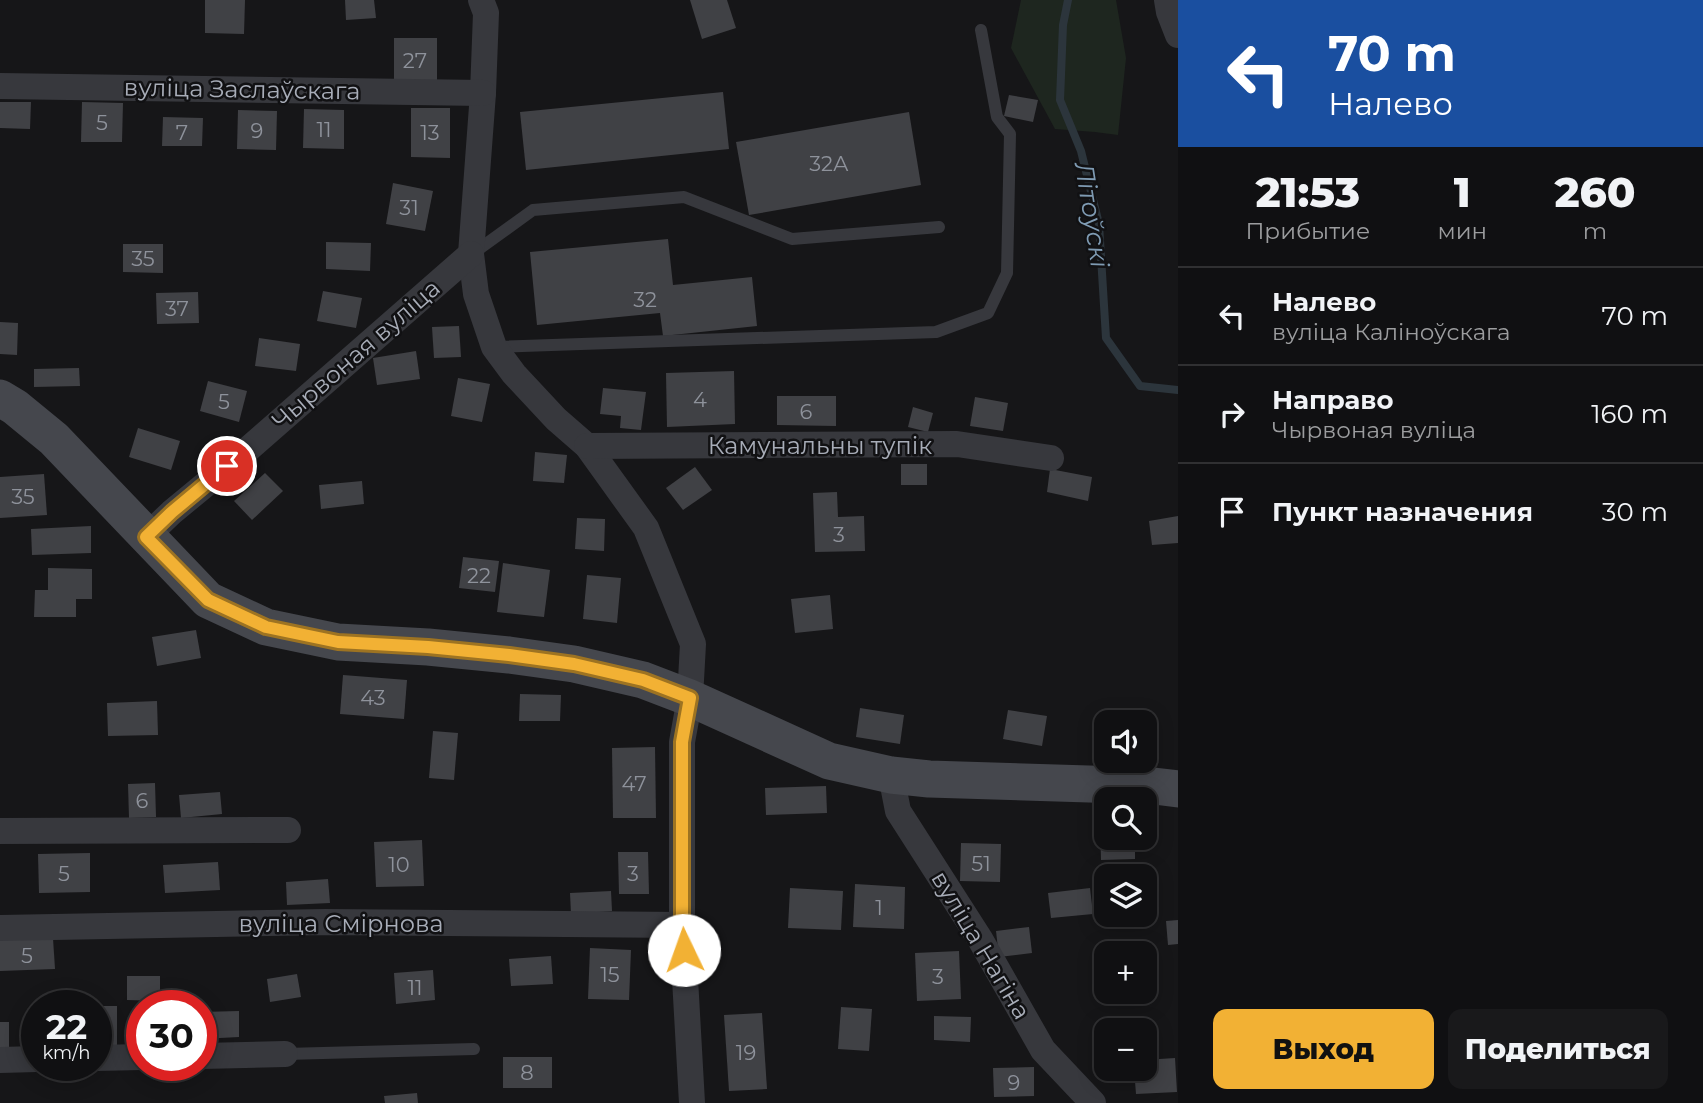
<!DOCTYPE html>
<html lang="ru">
<head>
<meta charset="utf-8">
<style>
	:root { --surface:#101012; --page:#19191b; --text:#f1f3f6; --muted:#9c9d9f; --line:#303032; --accent:#f2b134 }
	body { margin:0; font-family:Montserrat,sans-serif; background:var(--page); color:var(--text); height:100vh; display:flex; flex-direction:column; font-size:26px; white-space:nowrap }
	* { box-sizing:border-box; margin:0 }
	p { font-size:23px; color:var(--muted) }
	.icon { flex:none; width:38px; height:38px; fill:none; stroke:currentColor; stroke-width:2; stroke-linecap:round; stroke-linejoin:round }
	.map { position:relative; flex:1; overflow:hidden }
	.sheet { display:flex; flex-direction:column; background:var(--surface); width:525px }
	.sheet>* { flex:none }
	.hud { background:#1a4fa0; color:#fff; overflow:hidden }
	.fabs { position:absolute; left:1094px; top:710px; display:grid; gap:14px }
	.fabs a { display:grid; place-items:center; width:63px; height:63px; border-radius:14px; background:var(--surface); box-shadow:0 4px 18px #0003,0 0 0 2px var(--line); font-size:35px }
	.speed { position:absolute; left:21px; top:990px; display:flex; gap:14px; font-size:35px; font-weight:700; text-align:center }
	.speed>* { display:grid; place-content:center; width:91px; height:91px; border-radius:50%; background:var(--surface); box-shadow:0 4px 18px #0003,0 0 0 2px var(--line); line-height:1 }
	.speed small { font-size:18px; font-weight:400 }
	.speed .limit { border:10px solid #d22; background:#fff; color:#111 }
	.pin { position:absolute; display:grid; place-items:center; width:60px; height:60px; color:#fff; margin:-30px; border:4px solid #fff; border-radius:50%; box-shadow:0 2px 7px #0007 }
	.me { position:absolute; width:77px; margin:-38px; rotate:357deg; stroke-linejoin:round; filter:drop-shadow(0 0 5px #0008) }
	.turn { display:flex; align-items:center; gap:24px; height:147px; padding:0 35px; font-size:32px }
	.turn .icon { width:91px; height:91px; stroke-width:2.5 }
	.turn b { display:block; font-size:49px; line-height:60px }
	.eta { display:flex; justify-content:space-evenly; align-items:center; height:119px; text-align:center }
	.eta b { font-size:42px; font-weight:800; line-height:49px }
	.action { display:flex; gap:14px; margin-top:auto; padding:14px 35px }
	.action a { flex:1; height:80px; border-radius:14px; background:var(--accent); color:#111; font-size:28px; font-weight:800; line-height:80px; text-align:center }
	.action a+a { background:var(--page); color:var(--text) }
	ul { padding:0; list-style:none }
	li { display:flex; align-items:center; gap:21px; height:98px; padding:0 35px; border-top:2px solid var(--line) }
	li div { flex:1 }
	li b { display:block; font-size:26px }
	li em { font-style:normal }
	main { display:flex; flex:1; min-height:0 }
	.map>svg:first-child { display:block }
</style>
</head>
<body>
<main>
<div class="map">
<svg width="1178" height="1103" viewBox="0 0 1178 1103">
	<rect width="100%" height="100%" fill="#161618"/>
	<!-- green -->
	<path fill="#1e261f" d="M 1021,0 L 1116,0 L 1126,58 L 1118,135 L 1095,132 L 1055,129 L 1011,48 Z"/>
	<g fill="none" stroke-linecap="round" stroke-linejoin="round">
		<!-- stream -->
		<path stroke="#2c353c" stroke-width="8" d="M 1068,0 L 1063,25 L 1060,100 L 1081,151 L 1099,224 L 1106,338 L 1140,386 L 1178,390"/>
	</g>
	<!-- building -->
	<g fill="#404145">
		<path d="M 205,0 L 245,0 L 244,34 L 205,33 Z"/>
		<path d="M 345,0 L 374,0 L 376,18 L 346,20 Z"/>
		<path d="M 690,0 L 727,0 L 736,28 L 702,39 Z"/>
		<rect x="394" y="38" width="43" height="44"/>
		<path d="M 723,92 L 729,149 L 526,170 L 520,112 Z"/>
		<path d="M 1009,95 L 1038,100 L 1033,122 L 1004,116 Z"/>
		<path d="M 0,102 L 31,102 L 30,129 L 0,128 Z"/>
		<path d="M 82,102 L 123,103 L 122,142 L 81,142 Z"/>
		<path d="M 411,108 L 450,108 L 450,158 L 411,157 Z"/>
		<path d="M 304,109 L 344,110 L 344,149 L 303,148 Z"/>
		<path d="M 238,110 L 277,111 L 276,150 L 237,149 Z"/>
		<path d="M 909,112 L 921,185 L 749,215 L 736,142 Z"/>
		<path d="M 163,117 L 203,118 L 202,146 L 162,146 Z"/>
		<path d="M 393,183 L 433,191 L 425,231 L 386,224 Z"/>
		<path d="M 668,239 L 673,285 L 752,277 L 757,326 L 663,336 L 660,313 L 537,325 L 530,252 Z"/>
		<path d="M 326,242 L 371,243 L 370,271 L 326,269 Z"/>
		<path d="M 123,244 L 163,244 L 163,273 L 123,272 Z"/>
		<path d="M 323,291 L 362,298 L 356,328 L 317,321 Z"/>
		<path d="M 198,292 L 199,323 L 157,324 L 156,293 Z"/>
		<path d="M 0,322 L 18,323 L 17,355 L 0,354 Z"/>
		<path d="M 459,326 L 461,357 L 434,358 L 432,327 Z"/>
		<path d="M 259,338 L 300,344 L 296,371 L 255,366 Z"/>
		<path d="M 416,351 L 420,379 L 377,385 L 373,358 Z"/>
		<path d="M 79,368 L 80,386 L 34,387 L 34,369 Z"/>
		<path d="M 734,371 L 735,424 L 667,427 L 666,373 Z"/>
		<path d="M 458,378 L 490,384 L 482,422 L 451,416 Z"/>
		<path d="M 208,381 L 247,391 L 239,422 L 200,411 Z"/>
		<path d="M 603,388 L 646,392 L 641,430 L 620,428 L 621,416 L 600,414 Z"/>
		<path d="M 777,396 L 836,396 L 836,426 L 777,425 Z"/>
		<path d="M 975,397 L 1008,403 L 1003,431 L 970,426 Z"/>
		<path d="M 913,407 L 933,413 L 928,432 L 908,427 Z"/>
		<path d="M 138,428 L 180,441 L 171,470 L 129,457 Z"/>
		<path d="M 535,452 L 567,455 L 564,483 L 533,481 Z"/>
		<rect x="901" y="464" width="26" height="21"/>
		<path d="M 695,467 L 712,490 L 683,510 L 666,488 Z"/>
		<path d="M 1050,469 L 1092,477 L 1088,501 L 1047,492 Z"/>
		<path d="M 265,473 L 283,491 L 252,520 L 234,501 Z"/>
		<path d="M 44,474 L 47,515 L 0,518 L 0,477 Z"/>
		<path d="M 362,481 L 364,504 L 321,509 L 319,485 Z"/>
		<path d="M 837,492 L 838,517 L 864,516 L 865,551 L 815,552 L 813,493 Z"/>
		<path d="M 1178,516 L 1178,543 L 1152,545 L 1149,521 Z"/>
		<path d="M 577,518 L 605,519 L 604,551 L 575,549 Z"/>
		<path d="M 91,526 L 91,553 L 32,555 L 31,529 Z"/>
		<path d="M 463,557 L 499,561 L 495,592 L 459,588 Z"/>
		<path d="M 503,563 L 550,570 L 544,617 L 497,612 Z"/>
		<path d="M 48,568 L 92,569 L 92,599 L 76,599 L 76,617 L 34,617 L 35,590 L 48,590 Z"/>
		<path d="M 587,575 L 621,578 L 617,623 L 583,619 Z"/>
		<path d="M 830,595 L 833,629 L 795,633 L 791,599 Z"/>
		<path d="M 196,630 L 201,658 L 157,666 L 152,637 Z"/>
		<path d="M 343,675 L 407,680 L 404,719 L 340,714 Z"/>
		<path d="M 520,694 L 561,695 L 560,721 L 519,721 Z"/>
		<path d="M 157,701 L 158,735 L 108,736 L 107,703 Z"/>
		<path d="M 860,708 L 904,715 L 900,744 L 856,737 Z"/>
		<path d="M 1008,710 L 1047,716 L 1042,746 L 1003,739 Z"/>
		<path d="M 433,731 L 458,733 L 454,780 L 429,778 Z"/>
		<path d="M 655,747 L 656,818 L 613,818 L 612,748 Z"/>
		<path d="M 155,783 L 156,817 L 129,818 L 128,784 Z"/>
		<path d="M 826,786 L 827,813 L 766,815 L 765,788 Z"/>
		<path d="M 220,792 L 222,814 L 181,818 L 179,795 Z"/>
		<path d="M 1100,821 L 1106,821 L 1106,838 L 1135,838 L 1135,859 L 1101,860 Z"/>
		<path d="M 422,840 L 424,886 L 376,887 L 374,842 Z"/>
		<path d="M 961,843 L 1001,844 L 1000,882 L 960,881 Z"/>
		<path d="M 618,852 L 648,852 L 649,894 L 619,894 Z"/>
		<path d="M 90,853 L 90,892 L 39,893 L 38,854 Z"/>
		<path d="M 218,862 L 220,890 L 165,893 L 163,865 Z"/>
		<path d="M 328,879 L 330,903 L 287,905 L 286,882 Z"/>
		<path d="M 855,884 L 905,887 L 904,929 L 853,927 Z"/>
		<path d="M 790,888 L 843,891 L 841,930 L 788,928 Z"/>
		<path d="M 1090,888 L 1093,914 L 1051,918 L 1048,893 Z"/>
		<path d="M 611,891 L 612,911 L 571,914 L 570,893 Z"/>
		<path d="M 1178,920 L 1178,944 L 1168,945 L 1166,921 Z"/>
		<path d="M 1029,927 L 1032,953 L 999,957 L 996,931 Z"/>
		<path d="M 53,938 L 55,969 L 0,971 L 0,940 Z"/>
		<path d="M 590,948 L 631,950 L 629,1000 L 588,999 Z"/>
		<path d="M 959,951 L 961,999 L 917,1001 L 915,953 Z"/>
		<path d="M 551,956 L 553,984 L 511,986 L 509,959 Z"/>
		<path d="M 433,970 L 435,1000 L 396,1004 L 394,973 Z"/>
		<path d="M 297,974 L 301,997 L 270,1002 L 267,979 Z"/>
		<path d="M 127,976 L 160,976 L 160,1001 L 127,1000 Z"/>
		<rect x="96" y="1006" width="21" height="42"/>
		<path d="M 841,1007 L 872,1009 L 869,1051 L 838,1049 Z"/>
		<path d="M 239,1011 L 239,1037 L 201,1039 L 201,1012 Z"/>
		<path d="M 762,1013 L 767,1089 L 729,1091 L 724,1015 Z"/>
		<path d="M 934,1016 L 971,1017 L 970,1042 L 934,1040 Z"/>
		<rect x="0" y="1022" width="9" height="28"/>
		<rect x="503" y="1057" width="49" height="31"/>
		<path d="M 1175,1058 L 1177,1092 L 1136,1094 L 1134,1069 L 1144,1069 L 1144,1060 Z"/>
		<path d="M 1034,1067 L 1034,1096 L 994,1097 L 993,1068 Z"/>
		<path d="M 417,1093 L 418,1103 L 385,1103 L 384,1096 Z"/>
	</g>
	<g fill="none" stroke-linecap="round" stroke-linejoin="round">
		<!-- lane -->
		<g stroke="#37383d" stroke-width="12">
			<path d="M 472,254 L 533,210 L 684,197 L 792,239 L 939,227"/>
			<path d="M 495,347 L 936,332 L 988,313 L 1007,273 L 1010,134 L 997,117 L 981,30"/>
			<path d="M 285,1054 L 474,1049"/>
		</g>
		<!-- street -->
		<g stroke="#37383d" stroke-width="26">
			<path d="M 481,0 L 486,13 L 483,93 L 471,254 L 476,294 L 494,347 L 514,374 L 556,419 L 587,446 L 646,528 L 693,644 L 690,698 L 682,742 L 682,925 L 692,1103"/>
			<path d="M 1167,0 L 1169,12 L 1178,35"/>
			<path d="M 0,86 L 483,93"/>
			<path d="M 587,446 L 957,444 L 1051,458"/>
			<path d="M 146,537 L 172,512 L 246,451 L 471,254"/>
			<path d="M 891,775 L 898,811 L 980,939 L 1043,1050 L 1093,1103"/>
			<path d="M 0,831 L 288,830"/>
			<path d="M 0,928 L 325,922 L 682,925"/>
			<path d="M 201,1056 L 285,1054"/>
			<path d="M 96,1058 L 142,1057"/>
			<path d="M 0,1060 L 37,1059"/>
		</g>
		<!-- secondary -->
		<path stroke="#45474d" stroke-width="37" d="M 0,398 L 15,407 L 54,439 L 208,600 L 266,627 L 338,642 L 428,647 L 509,655 L 574,664 L 643,680 L 690,698 L 829,761 L 891,775 L 929,779 L 1154,786 L 1178,789"/>
	</g>
	<g fill="none" stroke-linecap="round" stroke-linejoin="round">
		<!-- route casing -->
		<g stroke="#9d7322" stroke-width="18">
			<path id="route" d="M 227,466 L 172,512 L 146,537 L 208,600 L 266,627 L 338,642 L 428,647 L 509,655 L 574,664 L 643,680 L 690,698 L 682,742 L 682,925 L 684,950"/>
		</g>
		<!-- route -->
		<use href="#route" stroke="#f2b134" stroke-width="12"/>
	</g>
	<g text-anchor="middle" dominant-baseline="central" stroke-width="5" stroke-linejoin="round" paint-order="stroke">
		<!-- number labels -->
		<g font-size="21" fill="#8e929b">
			<text x="415" y="60">27</text>
			<text x="102" y="122">5</text>
			<text x="324" y="129">11</text>
			<text x="257" y="130">9</text>
			<text x="182" y="132">7</text>
			<text x="430" y="132">13</text>
			<text x="829" y="163">32А</text>
			<text x="409" y="207">31</text>
			<text x="143" y="258">35</text>
			<text x="645" y="299">32</text>
			<text x="177" y="308">37</text>
			<text x="700" y="399">4</text>
			<text x="224" y="401">5</text>
			<text x="806" y="411">6</text>
			<text x="23" y="496">35</text>
			<text x="839" y="534">3</text>
			<text x="479" y="575">22</text>
			<text x="373" y="697">43</text>
			<text x="634" y="783">47</text>
			<text x="142" y="800">6</text>
			<text x="981" y="863">51</text>
			<text x="399" y="864">10</text>
			<text x="64" y="873">5</text>
			<text x="633" y="873">3</text>
			<text x="879" y="907">1</text>
			<text x="27" y="955">5</text>
			<text x="610" y="974">15</text>
			<text x="938" y="976">3</text>
			<text x="415" y="987">11</text>
			<text x="746" y="1052">19</text>
			<text x="527" y="1072">8</text>
			<text x="1014" y="1082">9</text>
		</g>
		<!-- street labels -->
		<g font-size="24" fill="#a8adb8" stroke="#111113">
			<text transform="translate(242 89) rotate(1)">вуліца Заслаўскага</text>
			<text transform="translate(356 354) rotate(-41)">Чырвоная вуліца</text>
			<text x="820" y="445">Камунальны тупік</text>
			<text x="341" y="923">вуліца Смірнова</text>
			<text transform="translate(981 945) rotate(59)">вуліца Нагіна</text>
		</g>
		<!-- water labels -->
		<g font-size="26" font-style="italic" fill="#7f9bb3" stroke="#111113">
			<text transform="translate(1092 215) rotate(81)">Літоўскі</text>
		</g>
	</g>
</svg>
<div class="fabs">
<a><svg class="icon" aria-label="sound" viewBox="0 0 24 24"><path d="M4 9h4l5-4v14l-5-4H4zM17 9q2 3 0 6"/></svg></a>
<a><svg class="icon" aria-label="search" viewBox="0 0 24 24"><circle cx="10" cy="10" r="6"/><path d="M15 15l6 6"/></svg></a>
<a><svg class="icon" aria-label="layers" viewBox="0 0 24 24"><path d="M12 4l9 5-9 5-9-5zM3 14l9 5 9-5"/></svg></a>
<a>+</a>
<a>−</a>
</div>
<div class="speed"><div>22<small>km/h</small></div><div class="limit">30</div></div>
<div class="pin" style="left:227px;top:466px;background:#d93025"><svg class="icon" aria-label="arrive" viewBox="0 0 24 24"><path d="M6 21V4h12l-3 4 3 4H6"/></svg></div>
<svg class="me" style="left:684px;top:950px" viewBox="-20 -20 40 40"><circle r="19" fill="#fff"/><path d="M0-13L10 11 0 6-10 11z" fill="#f2b134"/></svg>
</div>
<section class="sheet">
<div class="hud">
<div class="turn"><svg class="icon" aria-label="left" viewBox="0 0 24 24"><path d="M17 20v-9H6M10 6l-5 5 5 5"/></svg><div><b>70 m</b>Налево</div></div>
</div>
<div class="eta">
<div><b>21:53</b><p>Прибытие</p></div>
<div><b>1</b><p>мин</p></div>
<div><b>260</b><p>m</p></div>
</div>
<ul>
<li><svg class="icon" aria-label="left" viewBox="0 0 24 24"><path d="M17 20v-9H6M10 6l-5 5 5 5"/></svg><div><b>Налево</b><p>вуліца Каліноўскага</p></div><em>70 m</em></li>
<li><svg class="icon" aria-label="right" viewBox="0 0 24 24"><path d="M7 20v-9h11M14 6l5 5-5 5"/></svg><div><b>Направо</b><p>Чырвоная вуліца</p></div><em>160 m</em></li>
<li><svg class="icon" aria-label="arrive" viewBox="0 0 24 24"><path d="M6 21V4h12l-3 4 3 4H6"/></svg><div><b>Пункт назначения</b></div><em>30 m</em></li>
</ul>
<div class="action"><a>Выход</a><a>Поделиться</a></div>
</section>
</main>
</body>
</html>
